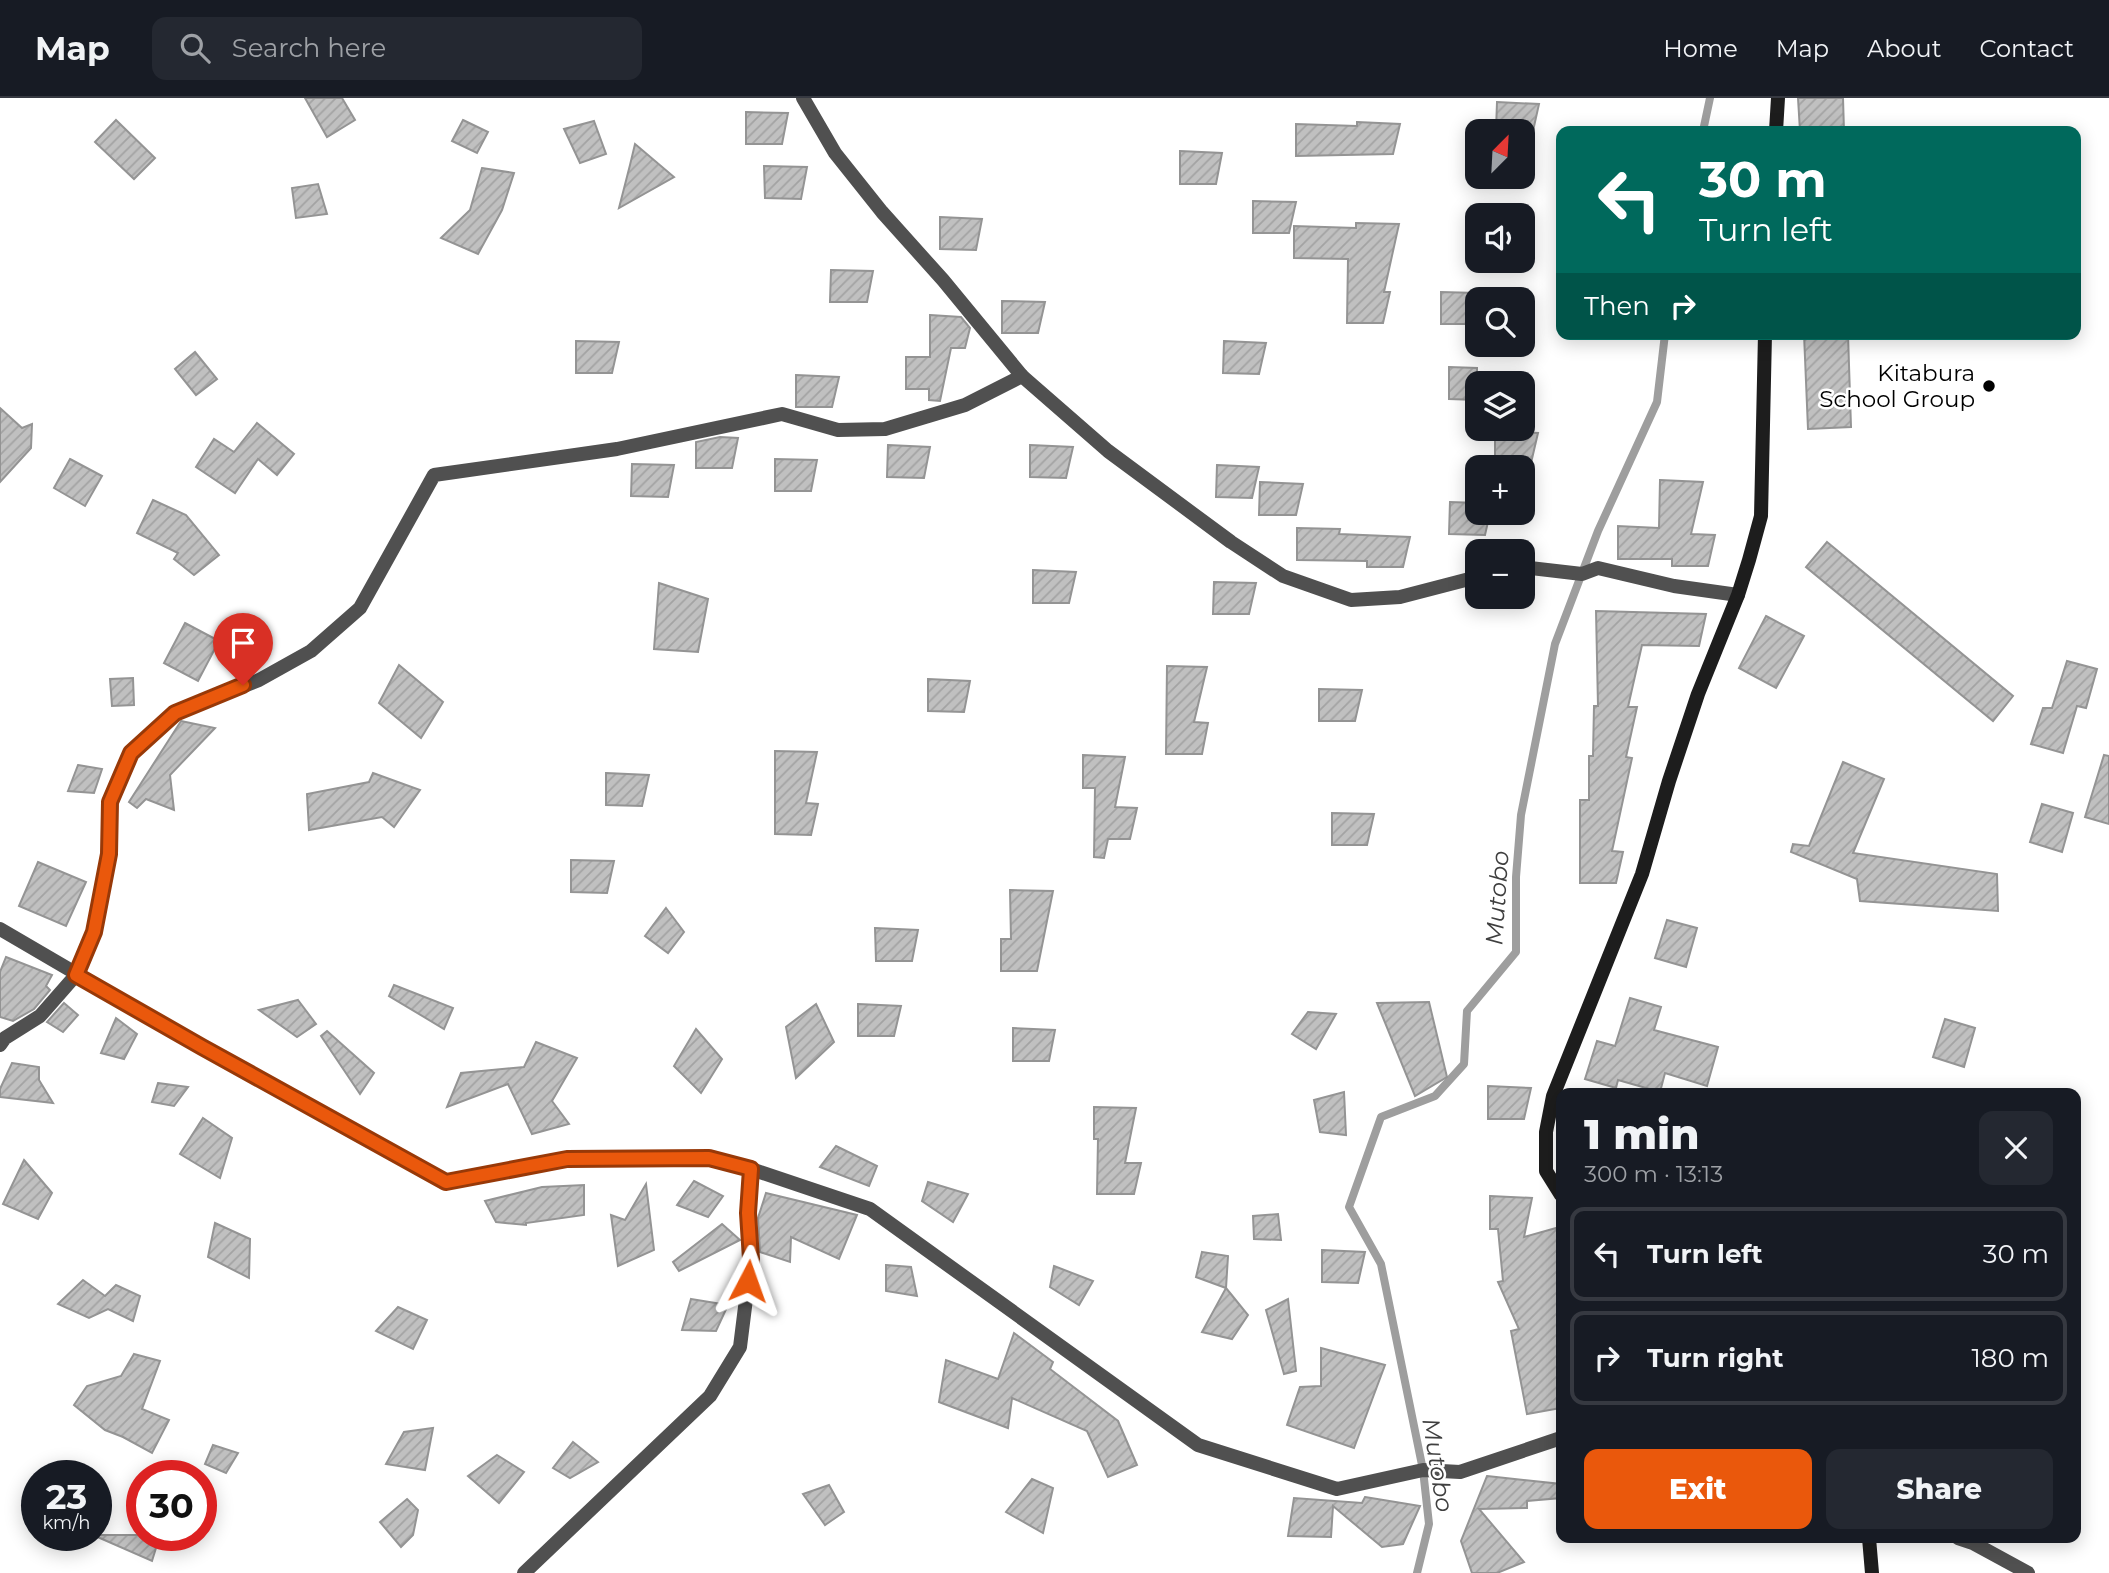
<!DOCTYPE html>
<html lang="en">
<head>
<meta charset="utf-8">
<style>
	:root { --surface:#171b24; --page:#242831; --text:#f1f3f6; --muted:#9ea1a6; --line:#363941; --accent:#ea580c }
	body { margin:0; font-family:Montserrat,sans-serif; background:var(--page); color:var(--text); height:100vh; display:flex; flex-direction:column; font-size:26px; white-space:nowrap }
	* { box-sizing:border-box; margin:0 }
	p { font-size:23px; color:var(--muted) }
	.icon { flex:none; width:38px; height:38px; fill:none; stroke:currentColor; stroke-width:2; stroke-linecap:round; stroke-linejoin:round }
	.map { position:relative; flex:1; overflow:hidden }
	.details { position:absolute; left:1556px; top:990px; width:525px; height:455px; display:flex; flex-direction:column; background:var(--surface); border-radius:14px; box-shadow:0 4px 18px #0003 }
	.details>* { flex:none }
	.banner { position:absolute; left:1556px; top:28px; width:525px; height:214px; border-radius:14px; box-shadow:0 4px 18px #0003; background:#00695c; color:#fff; overflow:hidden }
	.needle { width:46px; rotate:24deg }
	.tools { position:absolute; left:1465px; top:21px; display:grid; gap:14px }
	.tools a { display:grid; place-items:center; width:70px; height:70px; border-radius:14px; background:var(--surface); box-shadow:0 4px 18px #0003; font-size:35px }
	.speed { position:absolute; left:21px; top:1362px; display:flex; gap:14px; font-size:35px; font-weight:700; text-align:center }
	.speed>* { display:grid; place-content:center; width:91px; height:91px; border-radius:50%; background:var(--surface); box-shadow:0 4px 18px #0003; line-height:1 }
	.speed small { font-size:18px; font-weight:400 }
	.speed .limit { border:10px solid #d22; background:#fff; color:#111 }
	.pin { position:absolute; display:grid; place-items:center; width:60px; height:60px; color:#fff; margin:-72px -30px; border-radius:50% 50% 50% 0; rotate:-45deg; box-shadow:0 0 7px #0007 }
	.pin .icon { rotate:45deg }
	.me { position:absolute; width:77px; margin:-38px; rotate:4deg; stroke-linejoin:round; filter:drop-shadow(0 0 5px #0008) }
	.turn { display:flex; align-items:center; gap:24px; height:147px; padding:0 28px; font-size:32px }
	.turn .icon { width:91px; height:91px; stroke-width:2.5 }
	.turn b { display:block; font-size:49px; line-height:60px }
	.then { display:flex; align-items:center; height:66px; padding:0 28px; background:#0003; gap:14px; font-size:26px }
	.round { display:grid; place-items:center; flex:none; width:74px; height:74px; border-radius:14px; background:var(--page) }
	.head { display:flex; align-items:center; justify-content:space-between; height:119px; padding:0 28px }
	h1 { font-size:42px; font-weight:800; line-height:52px }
	.action { display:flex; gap:14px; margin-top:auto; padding:14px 28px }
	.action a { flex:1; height:80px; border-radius:14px; background:var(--accent); color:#fff; font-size:28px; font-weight:800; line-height:80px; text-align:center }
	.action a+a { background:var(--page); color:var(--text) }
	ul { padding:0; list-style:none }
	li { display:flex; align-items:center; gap:21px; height:94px; margin:0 14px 10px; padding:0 14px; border:4px solid var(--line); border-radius:14px }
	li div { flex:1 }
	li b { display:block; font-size:26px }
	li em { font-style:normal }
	header { display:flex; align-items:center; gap:42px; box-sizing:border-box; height:98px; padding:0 35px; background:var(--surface); border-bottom:2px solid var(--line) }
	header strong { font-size:33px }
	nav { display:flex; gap:38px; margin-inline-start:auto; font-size:24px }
	.search { width:490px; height:63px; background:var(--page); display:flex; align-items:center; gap:18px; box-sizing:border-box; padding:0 24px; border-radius:14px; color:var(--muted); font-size:26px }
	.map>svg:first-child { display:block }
</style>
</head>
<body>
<header>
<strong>Map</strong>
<div class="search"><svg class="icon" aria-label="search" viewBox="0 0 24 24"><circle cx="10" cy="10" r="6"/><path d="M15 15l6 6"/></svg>Search here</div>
<nav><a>Home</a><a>Map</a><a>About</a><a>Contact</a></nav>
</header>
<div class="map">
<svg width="2109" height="1475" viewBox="0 0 2109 1475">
	<defs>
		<pattern id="building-hatch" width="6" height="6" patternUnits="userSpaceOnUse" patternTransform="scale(1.75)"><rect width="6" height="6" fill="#c0c0c0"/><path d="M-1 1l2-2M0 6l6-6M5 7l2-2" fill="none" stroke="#a3a3a3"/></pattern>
	</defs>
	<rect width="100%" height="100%" fill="#fff"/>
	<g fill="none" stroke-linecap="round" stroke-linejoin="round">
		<!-- stream -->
		<g stroke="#9e9e9e" stroke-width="8">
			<path d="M 1703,33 L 1710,0"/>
			<path d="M 1417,1475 L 1429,1426 L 1423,1372 L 1381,1166 L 1349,1109 L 1381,1019 L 1435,998 L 1464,966 L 1467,913 L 1516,854 L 1516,779 L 1521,717 L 1555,546 L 1598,433 L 1657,304 L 1665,236"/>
		</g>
	</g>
	<!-- building -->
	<g fill="url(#building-hatch)" stroke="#949494" stroke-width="2">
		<path d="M 305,0 L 342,0 L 355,22 L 327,39 Z"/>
		<path d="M 1798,0 L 1843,0 L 1844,33 L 1800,33 Z"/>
		<path d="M 1497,4 L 1539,6 L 1533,33 L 1496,33 Z"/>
		<path d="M 746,14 L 788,15 L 782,46 L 746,46 Z"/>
		<path d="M 116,22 L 155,60 L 134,81 L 95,44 Z"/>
		<path d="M 463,22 L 488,34 L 477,55 L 452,43 Z"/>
		<path d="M 594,23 L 606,56 L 580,65 L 564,31 Z"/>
		<path d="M 1357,24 L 1400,26 L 1393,56 L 1296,58 L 1296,26 L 1357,28 Z"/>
		<path d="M 635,46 L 674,79 L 619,110 L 630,67 Z"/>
		<path d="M 1180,53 L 1222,55 L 1216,86 L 1180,86 Z"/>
		<path d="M 764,68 L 807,69 L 801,101 L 765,100 Z"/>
		<path d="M 482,70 L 514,75 L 502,112 L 478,156 L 441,140 L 470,112 Z"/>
		<path d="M 318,86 L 327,116 L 296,120 L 292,90 Z"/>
		<path d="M 1253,103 L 1296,104 L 1289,135 L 1253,135 Z"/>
		<path d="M 940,119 L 982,121 L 976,152 L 940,151 Z"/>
		<path d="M 1356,125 L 1399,126 L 1384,194 L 1390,194 L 1383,225 L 1347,225 L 1348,161 L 1294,160 L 1294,128 L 1356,130 Z"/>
		<path d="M 831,172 L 873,173 L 867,204 L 830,204 Z"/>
		<path d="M 1441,194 L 1477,195 L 1477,226 L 1441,226 Z"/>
		<path d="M 1002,203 L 1045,204 L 1038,235 L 1002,235 Z"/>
		<path d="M 930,217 L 961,219 L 970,230 L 965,250 L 951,250 L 940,303 L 929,302 L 929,291 L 906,291 L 906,259 L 930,259 Z"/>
		<path d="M 1804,236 L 1848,236 L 1851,329 L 1808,331 Z"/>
		<path d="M 576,243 L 619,244 L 612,275 L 576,275 Z"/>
		<path d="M 1224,243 L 1266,245 L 1259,276 L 1223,275 Z"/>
		<path d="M 195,254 L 217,281 L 196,297 L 175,271 Z"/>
		<path d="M 1449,269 L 1477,270 L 1477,302 L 1449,301 Z"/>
		<path d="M 796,277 L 839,279 L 832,309 L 796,309 Z"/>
		<path d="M 0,310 L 22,330 L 32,326 L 31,350 L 0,384 Z"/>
		<path d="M 257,325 L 294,356 L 277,377 L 258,361 L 235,395 L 196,369 L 214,341 L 234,354 Z"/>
		<path d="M 1495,333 L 1538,335 L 1531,365 L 1495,365 Z"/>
		<path d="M 720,339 L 738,340 L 732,370 L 696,370 L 696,344 Z"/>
		<path d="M 888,347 L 930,349 L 924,380 L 887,379 Z"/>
		<path d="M 1030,347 L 1073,349 L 1066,380 L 1030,379 Z"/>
		<path d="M 70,361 L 102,378 L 85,408 L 54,390 Z"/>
		<path d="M 775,361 L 817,362 L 811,393 L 775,393 Z"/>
		<path d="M 632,366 L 674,367 L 668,399 L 631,398 Z"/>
		<path d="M 1217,367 L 1259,369 L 1252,400 L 1216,399 Z"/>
		<path d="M 1660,382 L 1703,384 L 1691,436 L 1715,437 L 1708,468 L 1672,468 L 1672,461 L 1618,461 L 1618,428 L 1659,430 Z"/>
		<path d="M 1260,384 L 1303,386 L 1296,417 L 1259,417 Z"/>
		<path d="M 153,402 L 186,417 L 219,457 L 194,477 L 174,461 L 178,455 L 137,435 Z"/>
		<path d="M 1450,404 L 1477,405 L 1477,415 L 1490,415 L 1485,437 L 1449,436 Z"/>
		<path d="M 1297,430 L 1340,431 L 1339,436 L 1410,439 L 1403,469 L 1367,469 L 1367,463 L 1297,462 Z"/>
		<path d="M 1827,444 L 2013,598 L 1993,623 L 1806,469 Z"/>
		<path d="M 1033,472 L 1076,474 L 1069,505 L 1033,505 Z"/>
		<path d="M 1214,484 L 1256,485 L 1249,516 L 1213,516 Z"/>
		<path d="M 659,485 L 708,501 L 698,554 L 654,551 Z"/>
		<path d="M 1596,513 L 1706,516 L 1699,548 L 1642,547 L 1628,609 L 1637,609 L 1626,659 L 1632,660 L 1612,753 L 1623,754 L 1616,785 L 1580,785 L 1580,702 L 1589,702 L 1589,658 L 1593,658 L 1594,608 L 1598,608 Z"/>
		<path d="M 1766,518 L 1804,538 L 1776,590 L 1739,570 Z"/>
		<path d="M 185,525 L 219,543 L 198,583 L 164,565 Z"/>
		<path d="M 2067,563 L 2097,571 L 2086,610 L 2077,608 L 2063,655 L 2031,646 L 2043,610 L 2052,610 Z"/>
		<path d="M 399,567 L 443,604 L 421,640 L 379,605 Z"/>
		<path d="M 1167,568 L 1207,569 L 1194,624 L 1208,625 L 1202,656 L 1166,656 Z"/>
		<path d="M 133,580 L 134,607 L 112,608 L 110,581 Z"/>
		<path d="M 928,581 L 970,583 L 964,614 L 928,613 Z"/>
		<path d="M 1319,591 L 1362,592 L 1355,623 L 1319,623 Z"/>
		<path d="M 181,623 L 215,630 L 170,677 L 174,712 L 146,701 L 137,710 L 129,704 Z"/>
		<path d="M 775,653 L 817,654 L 806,705 L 818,706 L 811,737 L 775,736 Z"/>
		<path d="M 1083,657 L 1125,659 L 1115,709 L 1137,710 L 1130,741 L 1108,741 L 1104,760 L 1094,759 L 1095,690 L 1083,690 Z"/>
		<path d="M 2104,657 L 2109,658 L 2109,726 L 2085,719 Z"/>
		<path d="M 1843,664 L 1884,681 L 1853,755 L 1997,776 L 1998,813 L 1860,803 L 1857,781 L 1791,754 L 1793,746 L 1809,748 Z"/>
		<path d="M 78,667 L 102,671 L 94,695 L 68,693 Z"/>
		<path d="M 373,675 L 420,692 L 394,729 L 382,719 L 309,732 L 307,696 L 369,684 Z"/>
		<path d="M 606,675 L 649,677 L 642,708 L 606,707 Z"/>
		<path d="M 2042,706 L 2073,715 L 2062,754 L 2030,744 Z"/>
		<path d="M 1332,715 L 1374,716 L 1367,747 L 1332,747 Z"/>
		<path d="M 571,762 L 614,763 L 607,795 L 571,794 Z"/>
		<path d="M 38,764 L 86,784 L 66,828 L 19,808 Z"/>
		<path d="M 1010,792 L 1053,793 L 1037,873 L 1001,873 L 1001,841 L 1011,841 Z"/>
		<path d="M 666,810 L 684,834 L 668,855 L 645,838 Z"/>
		<path d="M 1667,822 L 1697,830 L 1686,869 L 1655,860 Z"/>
		<path d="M 875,830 L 918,832 L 912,863 L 876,863 Z"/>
		<path d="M 6,859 L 52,877 L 46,888 L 50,892 L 34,911 L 13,923 L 0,919 L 0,874 Z"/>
		<path d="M 394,887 L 453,910 L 444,931 L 389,898 Z"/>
		<path d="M 1630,900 L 1661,909 L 1654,932 L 1718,949 L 1707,988 L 1665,975 L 1660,994 L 1618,982 L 1616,990 L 1585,981 L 1597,943 L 1615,948 Z"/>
		<path d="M 298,902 L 316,926 L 297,939 L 259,912 Z"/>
		<path d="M 1429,904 L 1447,979 L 1415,998 L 1377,905 Z"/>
		<path d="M 64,905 L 78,917 L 63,934 L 47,924 Z"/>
		<path d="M 816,906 L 834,944 L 796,980 L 786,929 Z"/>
		<path d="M 858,906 L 901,908 L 894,938 L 858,938 Z"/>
		<path d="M 1308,914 L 1336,916 L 1316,951 L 1292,936 Z"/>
		<path d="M 116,920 L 137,936 L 124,961 L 101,955 Z"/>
		<path d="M 1945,921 L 1975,930 L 1964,969 L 1933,959 Z"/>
		<path d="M 1013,930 L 1055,932 L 1049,963 L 1013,963 Z"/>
		<path d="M 696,931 L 722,961 L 701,995 L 674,968 Z"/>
		<path d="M 327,933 L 374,975 L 360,996 L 321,938 Z"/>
		<path d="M 536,944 L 577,960 L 552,1003 L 569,1026 L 532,1036 L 508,986 L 447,1009 L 461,975 L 524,969 Z"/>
		<path d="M 12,965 L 39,969 L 39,982 L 53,1005 L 0,999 L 0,991 Z"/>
		<path d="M 158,985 L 188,989 L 174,1008 L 152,1004 Z"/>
		<path d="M 1488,988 L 1531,990 L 1524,1021 L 1488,1021 Z"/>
		<path d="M 1344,994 L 1346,1037 L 1320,1034 L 1314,1002 Z"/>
		<path d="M 1094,1009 L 1136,1010 L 1125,1065 L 1141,1065 L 1134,1096 L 1097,1096 L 1098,1041 L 1094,1041 Z"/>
		<path d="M 203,1020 L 232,1040 L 220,1080 L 180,1056 Z"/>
		<path d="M 836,1048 L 877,1068 L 869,1088 L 820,1069 Z"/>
		<path d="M 24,1062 L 52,1095 L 38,1121 L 3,1106 Z"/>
		<path d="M 694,1083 L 723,1098 L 708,1119 L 677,1107 Z"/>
		<path d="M 928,1084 L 968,1096 L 953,1124 L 922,1103 Z"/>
		<path d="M 646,1086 L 654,1152 L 618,1168 L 611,1117 L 625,1122 Z"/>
		<path d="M 584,1087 L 584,1117 L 526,1125 L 526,1127 L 496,1124 L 485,1103 L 542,1089 Z"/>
		<path d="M 766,1095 L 857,1117 L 839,1161 L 791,1139 L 790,1164 L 760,1154 L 758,1120 Z"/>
		<path d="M 1490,1098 L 1532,1100 L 1524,1139 L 1556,1130 L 1561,1143 L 1561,1310 L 1527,1316 L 1511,1233 L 1519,1231 L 1498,1184 L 1503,1183 L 1498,1131 L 1490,1131 Z"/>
		<path d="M 1278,1116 L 1281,1142 L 1254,1141 L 1253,1118 Z"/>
		<path d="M 215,1125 L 250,1141 L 249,1180 L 208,1159 Z"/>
		<path d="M 722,1126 L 740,1142 L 679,1173 L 673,1164 Z"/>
		<path d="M 1322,1152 L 1365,1154 L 1358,1185 L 1322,1184 Z"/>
		<path d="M 1202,1154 L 1228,1158 L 1226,1190 L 1196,1179 Z"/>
		<path d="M 886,1167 L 911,1169 L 917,1198 L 886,1193 Z"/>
		<path d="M 1054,1168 L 1093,1183 L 1079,1207 L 1050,1189 Z"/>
		<path d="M 83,1182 L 105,1198 L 116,1187 L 140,1198 L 133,1223 L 108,1211 L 89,1220 L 58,1206 Z"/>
		<path d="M 1226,1190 L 1248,1217 L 1232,1241 L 1202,1234 Z"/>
		<path d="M 691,1201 L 728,1207 L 716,1233 L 682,1232 Z"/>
		<path d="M 1288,1201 L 1296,1273 L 1284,1276 L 1266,1212 Z"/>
		<path d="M 398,1209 L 427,1222 L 413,1251 L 376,1233 Z"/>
		<path d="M 1014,1235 L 1053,1264 L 1050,1271 L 1118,1323 L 1137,1367 L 1108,1379 L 1087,1333 L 1012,1300 L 1008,1330 L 939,1304 L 946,1262 L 998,1281 Z"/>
		<path d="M 1321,1250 L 1385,1267 L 1354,1350 L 1287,1327 L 1300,1289 L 1321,1288 Z"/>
		<path d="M 134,1256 L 160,1263 L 142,1311 L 169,1322 L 152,1355 L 123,1339 L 105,1332 L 74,1307 L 87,1288 L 121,1278 Z"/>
		<path d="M 433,1330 L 425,1372 L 386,1366 L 404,1334 Z"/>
		<path d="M 573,1344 L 598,1364 L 570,1380 L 553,1370 Z"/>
		<path d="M 213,1347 L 238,1355 L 226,1375 L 205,1366 Z"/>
		<path d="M 497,1357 L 524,1374 L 499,1405 L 468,1378 Z"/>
		<path d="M 1487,1378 L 1561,1386 L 1561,1400 L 1527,1403 L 1527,1410 L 1479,1411 L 1524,1464 L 1497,1475 L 1472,1475 L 1461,1443 Z"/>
		<path d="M 1032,1381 L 1053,1390 L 1043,1435 L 1006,1414 Z"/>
		<path d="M 829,1387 L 844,1414 L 825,1427 L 803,1396 Z"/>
		<path d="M 1365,1399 L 1420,1408 L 1403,1446 L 1382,1449 L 1333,1408 L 1331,1439 L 1288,1438 L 1294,1400 L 1362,1405 Z"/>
		<path d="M 407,1401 L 418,1412 L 413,1437 L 401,1449 L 380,1424 Z"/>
		<path d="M 93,1437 L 160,1437 L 152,1463 Z"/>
	</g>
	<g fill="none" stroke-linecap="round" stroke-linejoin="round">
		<!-- minor -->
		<g stroke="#505050" stroke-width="14">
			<path d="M 803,0 L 835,55 L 882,114 L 943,182 L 1022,278 L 1108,353 L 1231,444 L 1283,478 L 1351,502 L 1400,499 L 1477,479"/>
			<path d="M 1522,469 L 1582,476 L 1598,470 L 1674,488 L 1738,497"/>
			<path d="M 0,831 L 202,949 L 446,1084 L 567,1061 L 709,1060 L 751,1071 L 870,1111 L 1198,1347 L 1337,1391 L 1423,1372 L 1460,1374 L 1561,1340"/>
			<path d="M 0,947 L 5,940 L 40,918 L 76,877 L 94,834 L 109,756 L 110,704 L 132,655 L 175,615 L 259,582 L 311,553 L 360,510 L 434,377 L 617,351 L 782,316 L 838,332 L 885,331 L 965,307 L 1022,278"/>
			<path d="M 1958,1440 L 1973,1445 L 2028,1475"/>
			<path d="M 524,1475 L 710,1298 L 740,1249 L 751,1161 L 748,1115 L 751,1071"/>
		</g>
		<!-- secondary -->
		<g stroke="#1d1d1d" stroke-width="14">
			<path d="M 1776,33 L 1778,0"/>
			<path d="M 1561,1097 L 1546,1073 L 1546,1034 L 1553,998 L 1642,776 L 1669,683 L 1698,596 L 1738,497 L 1749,462 L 1761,418 L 1765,236"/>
			<path d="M 1869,1440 L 1872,1475"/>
		</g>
	</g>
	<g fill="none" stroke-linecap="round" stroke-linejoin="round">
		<!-- route casing -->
		<g stroke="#983908" stroke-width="18">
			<path id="route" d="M 243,587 L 175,615 L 131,655 L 110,704 L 109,756 L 94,834 L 76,877 L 202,949 L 446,1084 L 567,1061 L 709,1060 L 751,1071 L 748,1115 L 751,1161 L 748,1183"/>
		</g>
		<!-- route -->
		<use href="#route" stroke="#ea580c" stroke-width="12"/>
	</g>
	<!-- markers -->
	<circle fill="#000" stroke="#fff" stroke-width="2.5" cx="1989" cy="288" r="7"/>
	<g text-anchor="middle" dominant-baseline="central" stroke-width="5" stroke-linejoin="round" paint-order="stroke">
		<!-- poi labels -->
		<g font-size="23" fill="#000" stroke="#fff" text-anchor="end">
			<text x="1975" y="275">Kitabura<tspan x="1975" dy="26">School Group</tspan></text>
		</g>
		<!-- water labels -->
		<g font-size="24" font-style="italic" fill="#3f3f3f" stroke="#fff">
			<text transform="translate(1497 800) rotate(-86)">Mutobo</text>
			<text transform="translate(1438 1367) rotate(81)">Mutobo</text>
		</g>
	</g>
</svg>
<div class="tools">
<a><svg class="needle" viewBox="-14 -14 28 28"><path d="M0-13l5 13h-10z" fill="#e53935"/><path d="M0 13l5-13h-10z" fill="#9ea1a6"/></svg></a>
<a><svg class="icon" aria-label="sound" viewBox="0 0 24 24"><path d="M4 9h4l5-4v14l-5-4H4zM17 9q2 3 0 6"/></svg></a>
<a><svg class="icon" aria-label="search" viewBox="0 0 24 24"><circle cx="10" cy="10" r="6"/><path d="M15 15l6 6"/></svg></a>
<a><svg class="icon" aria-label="layers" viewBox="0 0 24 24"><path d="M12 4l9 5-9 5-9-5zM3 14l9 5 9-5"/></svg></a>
<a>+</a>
<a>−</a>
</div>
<div class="speed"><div>23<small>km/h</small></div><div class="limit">30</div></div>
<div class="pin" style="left:243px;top:587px;background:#d93025"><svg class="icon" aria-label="arrive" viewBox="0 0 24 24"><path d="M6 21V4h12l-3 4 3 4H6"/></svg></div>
<svg class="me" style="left:748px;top:1183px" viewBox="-20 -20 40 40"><path d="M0-17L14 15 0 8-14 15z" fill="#ea580c" stroke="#fff" stroke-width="4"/></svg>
<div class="banner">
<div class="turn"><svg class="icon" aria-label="left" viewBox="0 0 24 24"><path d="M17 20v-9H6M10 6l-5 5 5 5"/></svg><div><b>30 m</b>Turn left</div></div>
<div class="then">Then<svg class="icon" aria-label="right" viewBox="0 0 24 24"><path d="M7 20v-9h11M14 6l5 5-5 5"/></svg></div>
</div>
<section class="details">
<div class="head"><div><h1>1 min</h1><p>300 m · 13:13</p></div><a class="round"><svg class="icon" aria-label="close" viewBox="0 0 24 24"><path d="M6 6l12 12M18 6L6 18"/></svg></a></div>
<ul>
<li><svg class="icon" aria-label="left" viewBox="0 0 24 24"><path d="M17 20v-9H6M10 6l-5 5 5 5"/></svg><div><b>Turn left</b></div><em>30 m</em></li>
<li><svg class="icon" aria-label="right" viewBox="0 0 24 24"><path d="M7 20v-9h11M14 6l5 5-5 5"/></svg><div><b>Turn right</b></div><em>180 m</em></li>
</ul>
<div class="action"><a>Exit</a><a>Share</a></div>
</section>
</div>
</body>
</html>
